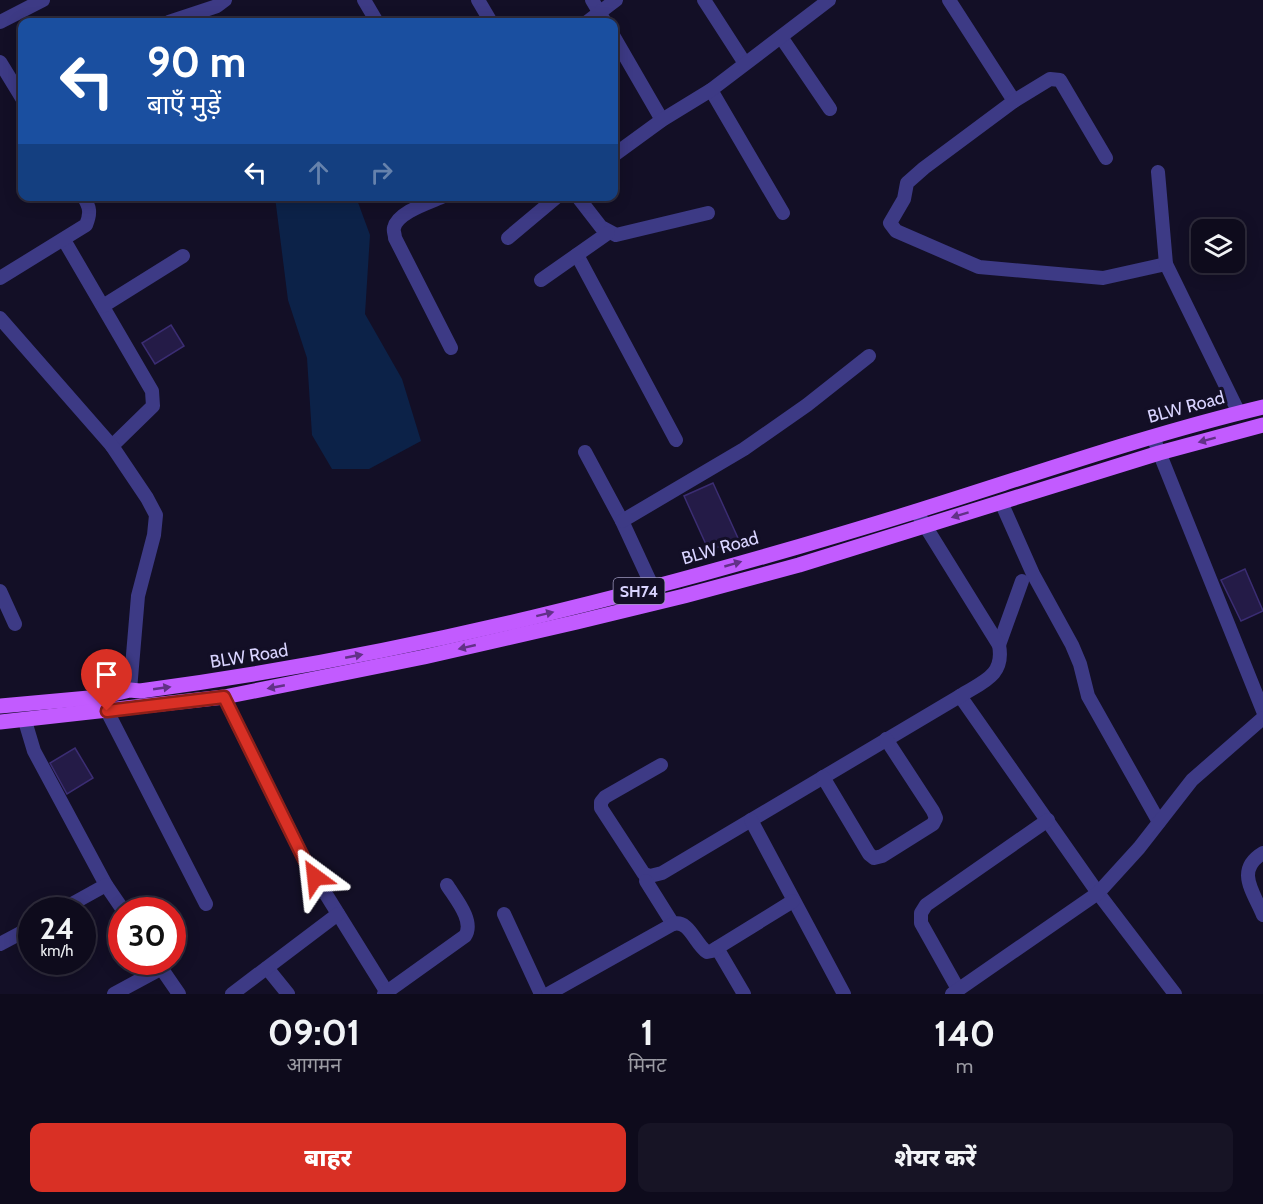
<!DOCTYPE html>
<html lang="hi">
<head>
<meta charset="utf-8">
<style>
	:root { --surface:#0e0b1c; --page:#171425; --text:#f1f3f6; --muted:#9b9ba3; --line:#2e2b3b; --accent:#d93025 }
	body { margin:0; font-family:Cabin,"Noto Sans Devanagari",sans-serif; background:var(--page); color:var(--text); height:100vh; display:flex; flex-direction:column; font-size:22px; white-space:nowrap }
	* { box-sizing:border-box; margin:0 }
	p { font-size:20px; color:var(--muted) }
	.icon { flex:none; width:33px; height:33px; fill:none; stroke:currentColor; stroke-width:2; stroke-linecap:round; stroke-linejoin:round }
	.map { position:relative; height:994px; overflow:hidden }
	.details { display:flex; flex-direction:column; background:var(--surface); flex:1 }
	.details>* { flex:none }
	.hud { position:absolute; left:18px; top:18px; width:600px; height:183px; border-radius:12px; box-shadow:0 3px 15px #0003,0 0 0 2px var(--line); background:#1a4fa0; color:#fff; overflow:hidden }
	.buttons { position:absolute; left:1191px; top:219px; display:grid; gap:12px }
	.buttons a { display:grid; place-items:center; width:54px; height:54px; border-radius:12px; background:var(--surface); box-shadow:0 3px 15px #0003,0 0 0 2px var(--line); font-size:30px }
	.speed { position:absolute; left:18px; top:897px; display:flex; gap:12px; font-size:30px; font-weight:700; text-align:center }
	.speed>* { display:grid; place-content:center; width:78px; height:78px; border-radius:50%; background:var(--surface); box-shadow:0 3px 15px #0003,0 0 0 2px var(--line); line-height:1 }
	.speed small { font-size:15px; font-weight:400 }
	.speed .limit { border:9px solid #d22; background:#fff; color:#111 }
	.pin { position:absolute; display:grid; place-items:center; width:51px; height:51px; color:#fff; margin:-62px -26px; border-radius:50% 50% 50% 0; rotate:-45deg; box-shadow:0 0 6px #0007 }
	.pin .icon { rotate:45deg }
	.me { position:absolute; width:66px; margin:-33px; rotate:330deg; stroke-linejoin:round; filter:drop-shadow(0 0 4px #0008) }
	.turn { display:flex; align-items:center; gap:21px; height:126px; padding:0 30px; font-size:27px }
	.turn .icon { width:78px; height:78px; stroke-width:2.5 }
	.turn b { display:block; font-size:42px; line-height:51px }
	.lanes { display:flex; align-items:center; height:57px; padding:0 30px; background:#0003; justify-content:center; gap:30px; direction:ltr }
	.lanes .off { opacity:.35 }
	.eta { display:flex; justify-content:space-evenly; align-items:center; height:102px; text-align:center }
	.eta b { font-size:36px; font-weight:800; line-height:42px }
	.button { display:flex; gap:12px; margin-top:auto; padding:12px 30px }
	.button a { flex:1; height:69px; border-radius:12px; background:var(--accent); color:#fff; font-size:24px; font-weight:800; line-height:69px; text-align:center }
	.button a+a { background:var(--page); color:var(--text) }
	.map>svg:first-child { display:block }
</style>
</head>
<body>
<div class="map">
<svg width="1263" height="994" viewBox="0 0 1263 994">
	<rect width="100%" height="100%" fill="#130f26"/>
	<!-- water -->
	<path fill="#0c2248" d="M 275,197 L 356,197 L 370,235 L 365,314 L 402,379 L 421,441 L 369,469 L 332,469 L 312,435 L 307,358 L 288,300 Z"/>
	<!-- building -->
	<g fill="#241b47" stroke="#3b2d73" stroke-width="1.5">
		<path d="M 171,325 L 184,346 L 155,364 L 142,343 Z"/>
		<path d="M 713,483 L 738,538 L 709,551 L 684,496 Z"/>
		<path d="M 1245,569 L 1263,611 L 1241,621 L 1221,580 Z"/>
		<path d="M 75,748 L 93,778 L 67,794 L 50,763 Z"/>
	</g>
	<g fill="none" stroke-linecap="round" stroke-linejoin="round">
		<!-- street -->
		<g stroke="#3d3a85" stroke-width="14">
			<path d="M 364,0 L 377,22"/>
			<path d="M 478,0 L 491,22"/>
			<path d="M 592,0 L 605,22"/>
			<path d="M 704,0 L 744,62"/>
			<path d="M 949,0 L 1014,101"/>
			<path d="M 0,22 L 43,0"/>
			<path d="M 169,22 L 217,6 L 225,0"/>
			<path d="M 587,22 L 616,0"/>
			<path d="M 614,37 L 662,120"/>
			<path d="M 781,37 L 830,109"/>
			<path d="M 0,62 L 22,98"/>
			<path d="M 711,90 L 783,213"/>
			<path d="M 614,155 L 662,120 L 711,90 L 829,0"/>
			<path d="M 1106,158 L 1060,80 L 1050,79 L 1014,101 L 924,168 L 907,183 L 904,199 L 890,223 L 896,231 L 979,267 L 1103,278 L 1166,264"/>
			<path d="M 1158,172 L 1166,264 L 1239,413"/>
			<path d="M 444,196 C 431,202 397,212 394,228 C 393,231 395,234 395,238 L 451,348"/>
			<path d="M 577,196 L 601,227 L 616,235 L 708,213"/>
			<path d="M 508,238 L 558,196"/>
			<path d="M 64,240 L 152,391 L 153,406 L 112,446"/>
			<path d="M 577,255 L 676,440"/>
			<path d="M 0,278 L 86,225 C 91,213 90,207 83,196"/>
			<path d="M 541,280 L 608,233"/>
			<path d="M 103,306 L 183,256"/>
			<path d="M 0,318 L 112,446 L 147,498 L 156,515 L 154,535 L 138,596 L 130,690"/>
			<path d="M 1153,437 L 1263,711"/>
			<path d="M 585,452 L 622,521 L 653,588"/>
			<path d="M 1001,502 L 1033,574 L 1072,645 L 1080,664 L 1088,696 L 1159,822"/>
			<path d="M 622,521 L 744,449 L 807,405 L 869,356"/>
			<path d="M 0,591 L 15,624"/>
			<path d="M 999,645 L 1022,581"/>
			<path d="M 960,696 L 1098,893 L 1175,994"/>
			<path d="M 224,697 L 304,859 L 386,991"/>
			<path d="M 107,711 L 206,904"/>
			<path d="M 25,721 L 34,751 L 106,885 L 123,910"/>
			<path d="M 661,765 L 605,797 L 601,802 L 601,808 L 644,874 L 650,876 L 662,873 L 960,696 C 982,682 1005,676 999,645 L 916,511"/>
			<path d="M 823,777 L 869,854 L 874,858 L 882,856 L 933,824 L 936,818 L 933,811 L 886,739"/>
			<path d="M 751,820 L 844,994"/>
			<path d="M 1263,853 C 1235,870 1253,891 1263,915"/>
			<path d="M 646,881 L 673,924"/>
			<path d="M 61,910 L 106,885"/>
			<path d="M 504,914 L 541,994"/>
			<path d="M 0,944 L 32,927"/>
			<path d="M 717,948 L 744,994"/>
			<path d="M 157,962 L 179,994"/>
			<path d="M 267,968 L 288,994"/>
			<path d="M 958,989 L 921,923 L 921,913 L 926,905 L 1048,820"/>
			<path d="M 114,994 L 162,968"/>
			<path d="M 232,994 L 338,914"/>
			<path d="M 384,994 L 465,936 C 475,921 455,898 447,885"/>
			<path d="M 548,994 L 673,924 C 689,919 695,944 707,952 L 712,951 L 793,901"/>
			<path d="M 952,994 L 1098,893 L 1139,848 L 1192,780 L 1263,718"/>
		</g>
		<!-- primary -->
		<g stroke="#c25bff" stroke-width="15">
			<path d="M 0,706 L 100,697 L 130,690 L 140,691 C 404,656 662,590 917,511 C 1032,475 1146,435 1263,407"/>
			<path d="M 0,722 L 224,697 L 424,657 L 577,622 L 684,596 L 799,565 L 1159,453 L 1263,425"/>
		</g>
	</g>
	<!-- one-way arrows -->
	<defs><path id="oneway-solid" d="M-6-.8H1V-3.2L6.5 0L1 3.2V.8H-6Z" transform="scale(1.5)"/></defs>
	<g fill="#623188">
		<use href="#oneway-solid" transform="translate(1207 440) rotate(165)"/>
		<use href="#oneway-solid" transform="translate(960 515) rotate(163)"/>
		<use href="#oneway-solid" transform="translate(733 564) rotate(-16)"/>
		<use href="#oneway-solid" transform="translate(545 614) rotate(-14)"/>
		<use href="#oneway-solid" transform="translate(467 647) rotate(167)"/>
		<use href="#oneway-solid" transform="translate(354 656) rotate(-11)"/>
		<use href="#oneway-solid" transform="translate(276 687) rotate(169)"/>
		<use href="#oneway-solid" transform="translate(162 688) rotate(-8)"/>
	</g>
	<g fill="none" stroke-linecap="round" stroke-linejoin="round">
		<!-- route casing -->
		<g stroke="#8d1f18" stroke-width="15">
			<path id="route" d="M 107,711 L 224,697 L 304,859 L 315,877"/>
		</g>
		<!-- route -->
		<use href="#route" stroke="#d93025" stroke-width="10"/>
	</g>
	<g text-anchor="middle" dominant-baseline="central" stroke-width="6" stroke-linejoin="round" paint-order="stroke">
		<!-- shield labels -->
		<rect fill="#130f26" stroke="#9e99be" stroke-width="1.5" x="613.5" y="578" width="51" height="26" rx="4.5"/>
		<g font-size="16" font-weight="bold" fill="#d9d4ff">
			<text x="639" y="591">SH74</text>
		</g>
		<!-- street labels -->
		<g font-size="18" fill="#d9d4ff" stroke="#130f26">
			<text transform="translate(1186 407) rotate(-15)">BLW Road</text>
			<text transform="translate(720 548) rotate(-16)">BLW Road</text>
			<text transform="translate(249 656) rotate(-9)">BLW Road</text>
		</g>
	</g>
</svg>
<div class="buttons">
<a><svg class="icon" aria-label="layers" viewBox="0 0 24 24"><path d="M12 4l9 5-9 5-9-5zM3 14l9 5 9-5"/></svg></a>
</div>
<div class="speed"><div>24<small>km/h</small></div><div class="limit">30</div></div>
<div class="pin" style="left:107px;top:711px;background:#d93025"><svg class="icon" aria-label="arrive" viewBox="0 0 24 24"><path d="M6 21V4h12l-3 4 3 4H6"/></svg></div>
<svg class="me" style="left:315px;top:877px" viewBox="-20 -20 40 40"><path d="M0-17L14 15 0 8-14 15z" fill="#d93025" stroke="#fff" stroke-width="4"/></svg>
<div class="hud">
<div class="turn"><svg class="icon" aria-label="left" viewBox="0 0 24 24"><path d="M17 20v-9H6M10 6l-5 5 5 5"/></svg><div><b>90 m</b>बाएँ मुड़ें</div></div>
<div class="lanes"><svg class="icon" aria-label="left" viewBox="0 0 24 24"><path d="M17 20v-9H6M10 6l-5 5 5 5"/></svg><svg class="icon off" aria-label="ahead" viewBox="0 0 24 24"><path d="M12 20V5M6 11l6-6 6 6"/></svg><svg class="icon off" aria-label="right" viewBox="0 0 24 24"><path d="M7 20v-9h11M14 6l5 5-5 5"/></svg></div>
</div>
</div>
<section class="details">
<div class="eta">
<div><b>09:01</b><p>आगमन</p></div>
<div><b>1</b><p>मिनट</p></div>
<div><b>140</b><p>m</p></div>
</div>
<div class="button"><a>बाहर</a><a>शेयर करें</a></div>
</section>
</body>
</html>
